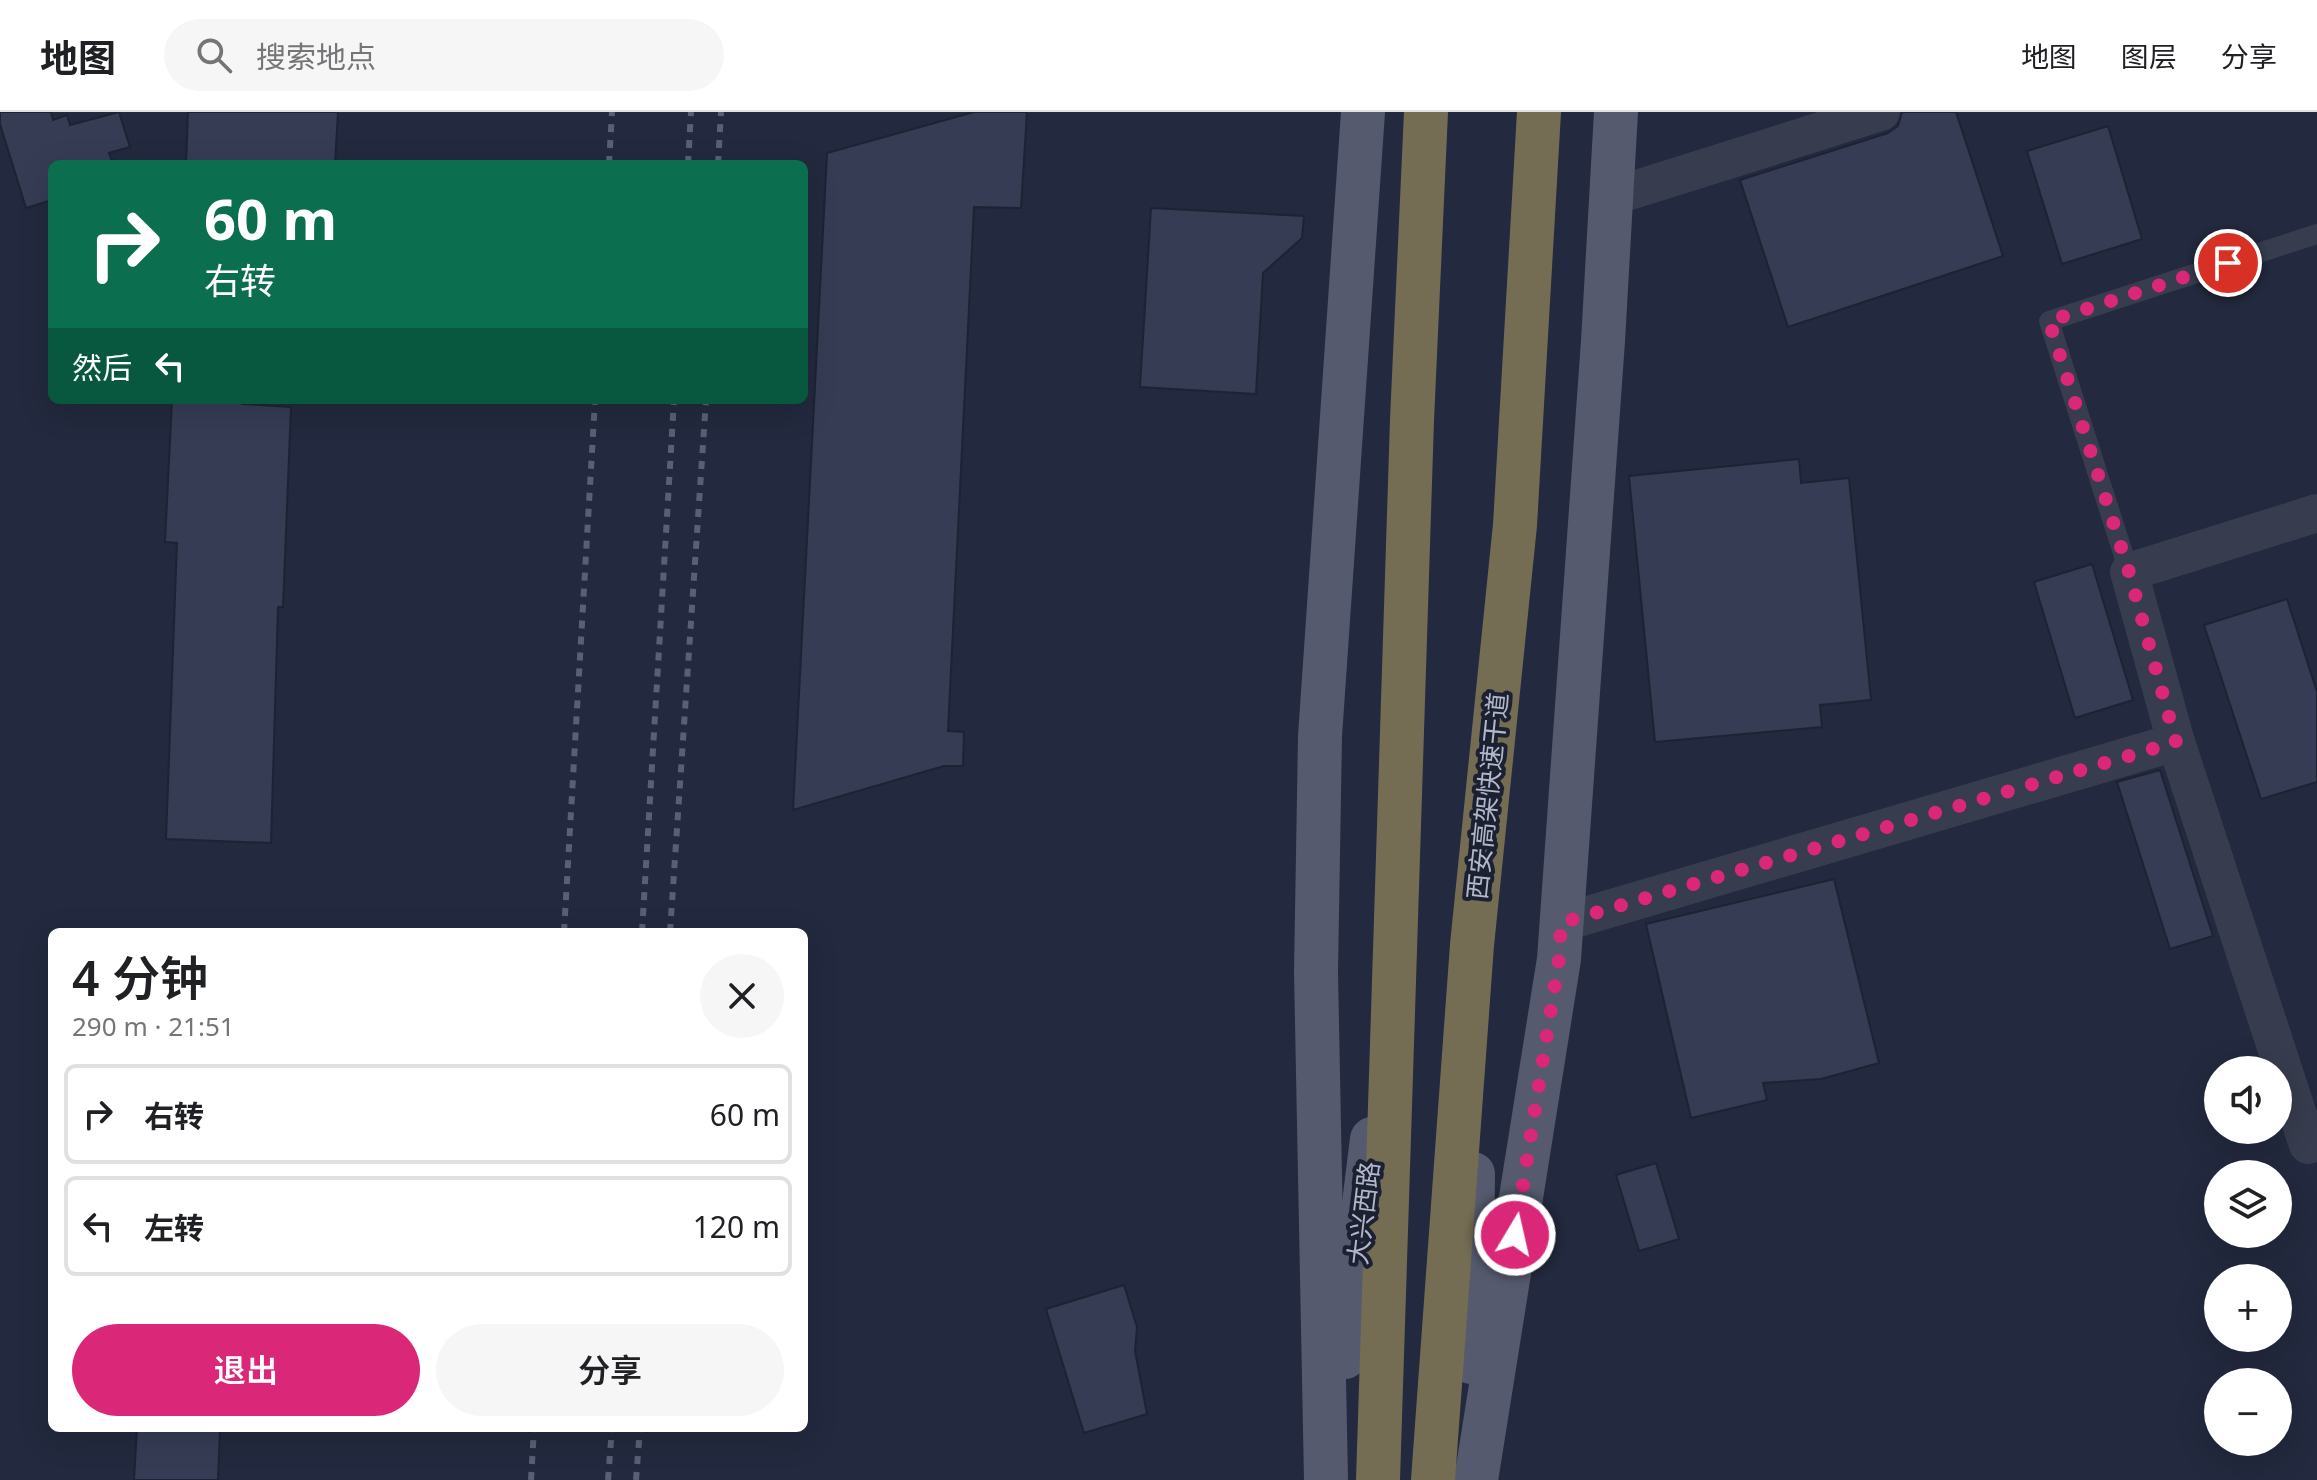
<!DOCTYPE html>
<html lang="zh">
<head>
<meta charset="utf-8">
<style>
	:root { --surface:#fff; --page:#f6f6f6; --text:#202124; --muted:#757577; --line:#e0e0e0; --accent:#db2777 }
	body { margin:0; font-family:"Noto Sans","Noto Sans SC",sans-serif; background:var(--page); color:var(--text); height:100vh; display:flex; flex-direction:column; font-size:30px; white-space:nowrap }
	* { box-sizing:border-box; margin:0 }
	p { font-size:26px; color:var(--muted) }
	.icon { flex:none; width:44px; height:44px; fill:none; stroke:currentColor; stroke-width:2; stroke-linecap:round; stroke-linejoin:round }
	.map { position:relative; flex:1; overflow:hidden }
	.panel { position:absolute; left:48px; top:816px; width:760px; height:504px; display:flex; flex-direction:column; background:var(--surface); border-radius:12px; box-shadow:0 8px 32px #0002 }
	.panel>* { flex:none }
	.guide { position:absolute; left:48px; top:48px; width:760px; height:244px; border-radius:12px; box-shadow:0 8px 32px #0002; background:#0b6e4f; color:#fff; overflow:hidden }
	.controls { position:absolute; left:2204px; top:944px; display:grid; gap:16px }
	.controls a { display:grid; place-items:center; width:88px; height:88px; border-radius:50%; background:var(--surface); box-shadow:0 8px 32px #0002; font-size:40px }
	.pin { position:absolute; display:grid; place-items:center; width:68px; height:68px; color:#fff; margin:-34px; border:4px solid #fff; border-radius:50%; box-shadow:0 2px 8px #0007 }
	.me { position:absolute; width:88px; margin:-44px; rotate:9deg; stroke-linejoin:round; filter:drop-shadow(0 0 6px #0008) }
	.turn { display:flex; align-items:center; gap:28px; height:168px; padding:0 24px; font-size:36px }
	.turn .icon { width:104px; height:104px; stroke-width:2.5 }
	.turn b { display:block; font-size:56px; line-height:68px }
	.then { display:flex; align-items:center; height:76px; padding:0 24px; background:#0003; gap:16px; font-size:30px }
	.round { display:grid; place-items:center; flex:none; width:84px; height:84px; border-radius:42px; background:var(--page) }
	.headline { display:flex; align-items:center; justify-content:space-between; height:136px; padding:0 24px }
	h1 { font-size:48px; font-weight:600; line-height:60px }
	.cta { display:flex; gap:16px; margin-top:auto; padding:16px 24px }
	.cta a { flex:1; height:92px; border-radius:48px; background:var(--accent); color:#fff; font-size:32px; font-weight:600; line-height:92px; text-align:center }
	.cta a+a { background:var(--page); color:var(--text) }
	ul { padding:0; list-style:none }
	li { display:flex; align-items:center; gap:24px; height:100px; margin:0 16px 12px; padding:0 8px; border:4px solid var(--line); border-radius:12px }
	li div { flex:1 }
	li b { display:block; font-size:30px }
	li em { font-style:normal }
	header { display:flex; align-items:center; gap:48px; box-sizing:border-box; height:112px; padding:0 40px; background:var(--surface); border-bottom:2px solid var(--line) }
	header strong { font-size:38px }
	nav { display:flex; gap:44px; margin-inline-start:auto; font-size:28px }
	.search { width:560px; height:72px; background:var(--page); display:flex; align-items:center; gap:20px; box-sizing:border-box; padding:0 28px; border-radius:44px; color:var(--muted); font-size:30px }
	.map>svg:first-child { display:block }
</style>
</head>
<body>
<header>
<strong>地图</strong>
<div class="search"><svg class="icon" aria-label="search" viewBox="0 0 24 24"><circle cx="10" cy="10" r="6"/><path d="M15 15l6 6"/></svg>搜索地点</div>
<nav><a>地图</a><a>图层</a><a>分享</a></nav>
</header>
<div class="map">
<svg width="2317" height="1368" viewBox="0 0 2317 1368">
	<rect width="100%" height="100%" fill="#23293e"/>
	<!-- building -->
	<g fill="#353c54" stroke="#1e2334" stroke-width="2">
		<path d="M 0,0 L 51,0 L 53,8 L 67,3 L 70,13 L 119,0 L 130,35 L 109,41 L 113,52 L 52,52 L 52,88 L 26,96 L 0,12 Z"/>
		<path d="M 188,0 L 338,0 L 335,52 L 186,52 Z"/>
		<path d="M 974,0 L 1027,0 L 1021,96 L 974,95 L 948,619 L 964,620 L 963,654 L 944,654 L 793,698 L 827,41 Z"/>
		<path d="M 1902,0 L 1956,0 L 2003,144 L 1788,215 L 1740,68 L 1888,21 L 1898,14 Z"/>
		<path d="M 2108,14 L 2142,127 L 2062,152 L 2027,39 Z"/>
		<path d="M 1151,96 L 1304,104 L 1302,126 L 1263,161 L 1256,282 L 1140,275 Z"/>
		<path d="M 172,288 L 243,288 L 242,292 L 291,295 L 283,495 L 278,495 L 271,731 L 166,727 L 177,431 L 165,430 Z"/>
		<path d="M 1799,347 L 1801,371 L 1849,366 L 1871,588 L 1820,593 L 1822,615 L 1655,630 L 1629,364 Z"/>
		<path d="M 2092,452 L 2133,588 L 2075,606 L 2034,470 Z"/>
		<path d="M 2287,487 L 2317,580 L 2317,670 L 2261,687 L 2204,513 Z"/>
		<path d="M 2160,658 L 2213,824 L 2170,837 L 2117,670 Z"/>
		<path d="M 1834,767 L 1879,951 L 1821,967 L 1763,971 L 1767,988 L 1691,1006 L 1646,812 Z"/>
		<path d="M 1656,1051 L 1679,1127 L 1639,1139 L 1616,1063 Z"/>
		<path d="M 1124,1173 L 1137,1215 L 1135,1239 L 1147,1302 L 1084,1321 L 1046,1197 Z"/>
		<path d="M 137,1316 L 220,1316 L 218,1368 L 134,1368 Z"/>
	</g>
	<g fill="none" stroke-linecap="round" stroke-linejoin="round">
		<!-- lane -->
		<path stroke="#373c4e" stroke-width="20" d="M 2129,460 L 2049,209 L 2317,122"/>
		<!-- street -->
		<g stroke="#373c4e" stroke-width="38">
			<path d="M 1611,85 L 1881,0"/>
			<path d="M 2317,401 L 2129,460 L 2176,630 L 2308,1033 L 2317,1030"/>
			<path d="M 1561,811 L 2176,630"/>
		</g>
		<!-- primary -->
		<g stroke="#555a6e" stroke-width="44">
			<path d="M 1345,1245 L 1372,1027"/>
			<path d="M 1471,1250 L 1473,1062"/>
			<path d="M 1326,1368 L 1316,860 L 1320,624 L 1363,0"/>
			<path d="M 1476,1368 L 1559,847 L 1603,229 L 1616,0"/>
		</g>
		<!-- highway -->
		<g stroke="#746d54" stroke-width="44">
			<path d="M 1378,1368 L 1412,308 L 1426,0"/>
			<path d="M 1433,1368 L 1472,833 L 1515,413 L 1539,0"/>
		</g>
		<!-- rail -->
		<g stroke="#595f75" stroke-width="6" stroke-dasharray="8 8" stroke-linecap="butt">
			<path d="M 609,52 L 612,0"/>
			<path d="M 688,52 L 691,0"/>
			<path d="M 718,52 L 721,0"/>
			<path d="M 564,820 L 595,288"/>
			<path d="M 642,820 L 674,288"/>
			<path d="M 670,820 L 706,288"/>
			<path d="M 531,1368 L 534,1316"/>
			<path d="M 608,1368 L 612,1316"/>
			<path d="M 636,1368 L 640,1316"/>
		</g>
	</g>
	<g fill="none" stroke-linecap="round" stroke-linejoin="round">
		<!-- route -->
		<path stroke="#db2777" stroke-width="14" stroke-dasharray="0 25.2" d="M 1515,1123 L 1559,847 L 1561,811 L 2176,630 L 2129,460 L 2049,209 L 2228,151"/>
	</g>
	<g text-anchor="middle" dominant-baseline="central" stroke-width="8" stroke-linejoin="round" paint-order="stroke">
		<!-- street labels -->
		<g font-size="26" fill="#b3b7c9" stroke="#1c2132">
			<text transform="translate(1487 684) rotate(-84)">西安高架快速干道</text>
			<text transform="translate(1363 1101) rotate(-83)">大兴西路</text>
		</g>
	</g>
</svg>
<div class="controls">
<a><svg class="icon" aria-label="sound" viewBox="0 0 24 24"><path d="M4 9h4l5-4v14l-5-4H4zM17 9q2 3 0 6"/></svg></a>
<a><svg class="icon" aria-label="layers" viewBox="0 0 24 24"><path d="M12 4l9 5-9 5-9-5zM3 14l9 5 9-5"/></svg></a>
<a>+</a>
<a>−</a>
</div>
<div class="pin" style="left:2228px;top:151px;background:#d93025"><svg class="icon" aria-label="arrive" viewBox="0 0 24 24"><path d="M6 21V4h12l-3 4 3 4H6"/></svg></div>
<svg class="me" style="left:1515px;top:1123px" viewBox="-20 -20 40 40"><circle r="17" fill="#db2777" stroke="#fff" stroke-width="3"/><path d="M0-11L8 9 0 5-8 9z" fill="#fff"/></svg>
<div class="guide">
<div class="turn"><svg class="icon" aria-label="right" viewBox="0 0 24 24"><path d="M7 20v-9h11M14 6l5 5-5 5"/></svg><div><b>60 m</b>右转</div></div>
<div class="then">然后<svg class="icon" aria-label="left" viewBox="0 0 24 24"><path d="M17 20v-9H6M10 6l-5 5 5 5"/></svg></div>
</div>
<section class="panel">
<div class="headline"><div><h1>4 分钟</h1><p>290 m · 21:51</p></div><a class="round"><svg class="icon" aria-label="close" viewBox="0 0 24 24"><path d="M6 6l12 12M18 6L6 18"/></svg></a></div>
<ul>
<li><svg class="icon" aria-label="right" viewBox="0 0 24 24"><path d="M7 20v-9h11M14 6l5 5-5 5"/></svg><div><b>右转</b></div><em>60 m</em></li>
<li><svg class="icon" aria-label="left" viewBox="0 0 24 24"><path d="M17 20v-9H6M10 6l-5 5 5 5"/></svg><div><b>左转</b></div><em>120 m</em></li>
</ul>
<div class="cta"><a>退出</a><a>分享</a></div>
</section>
</div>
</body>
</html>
